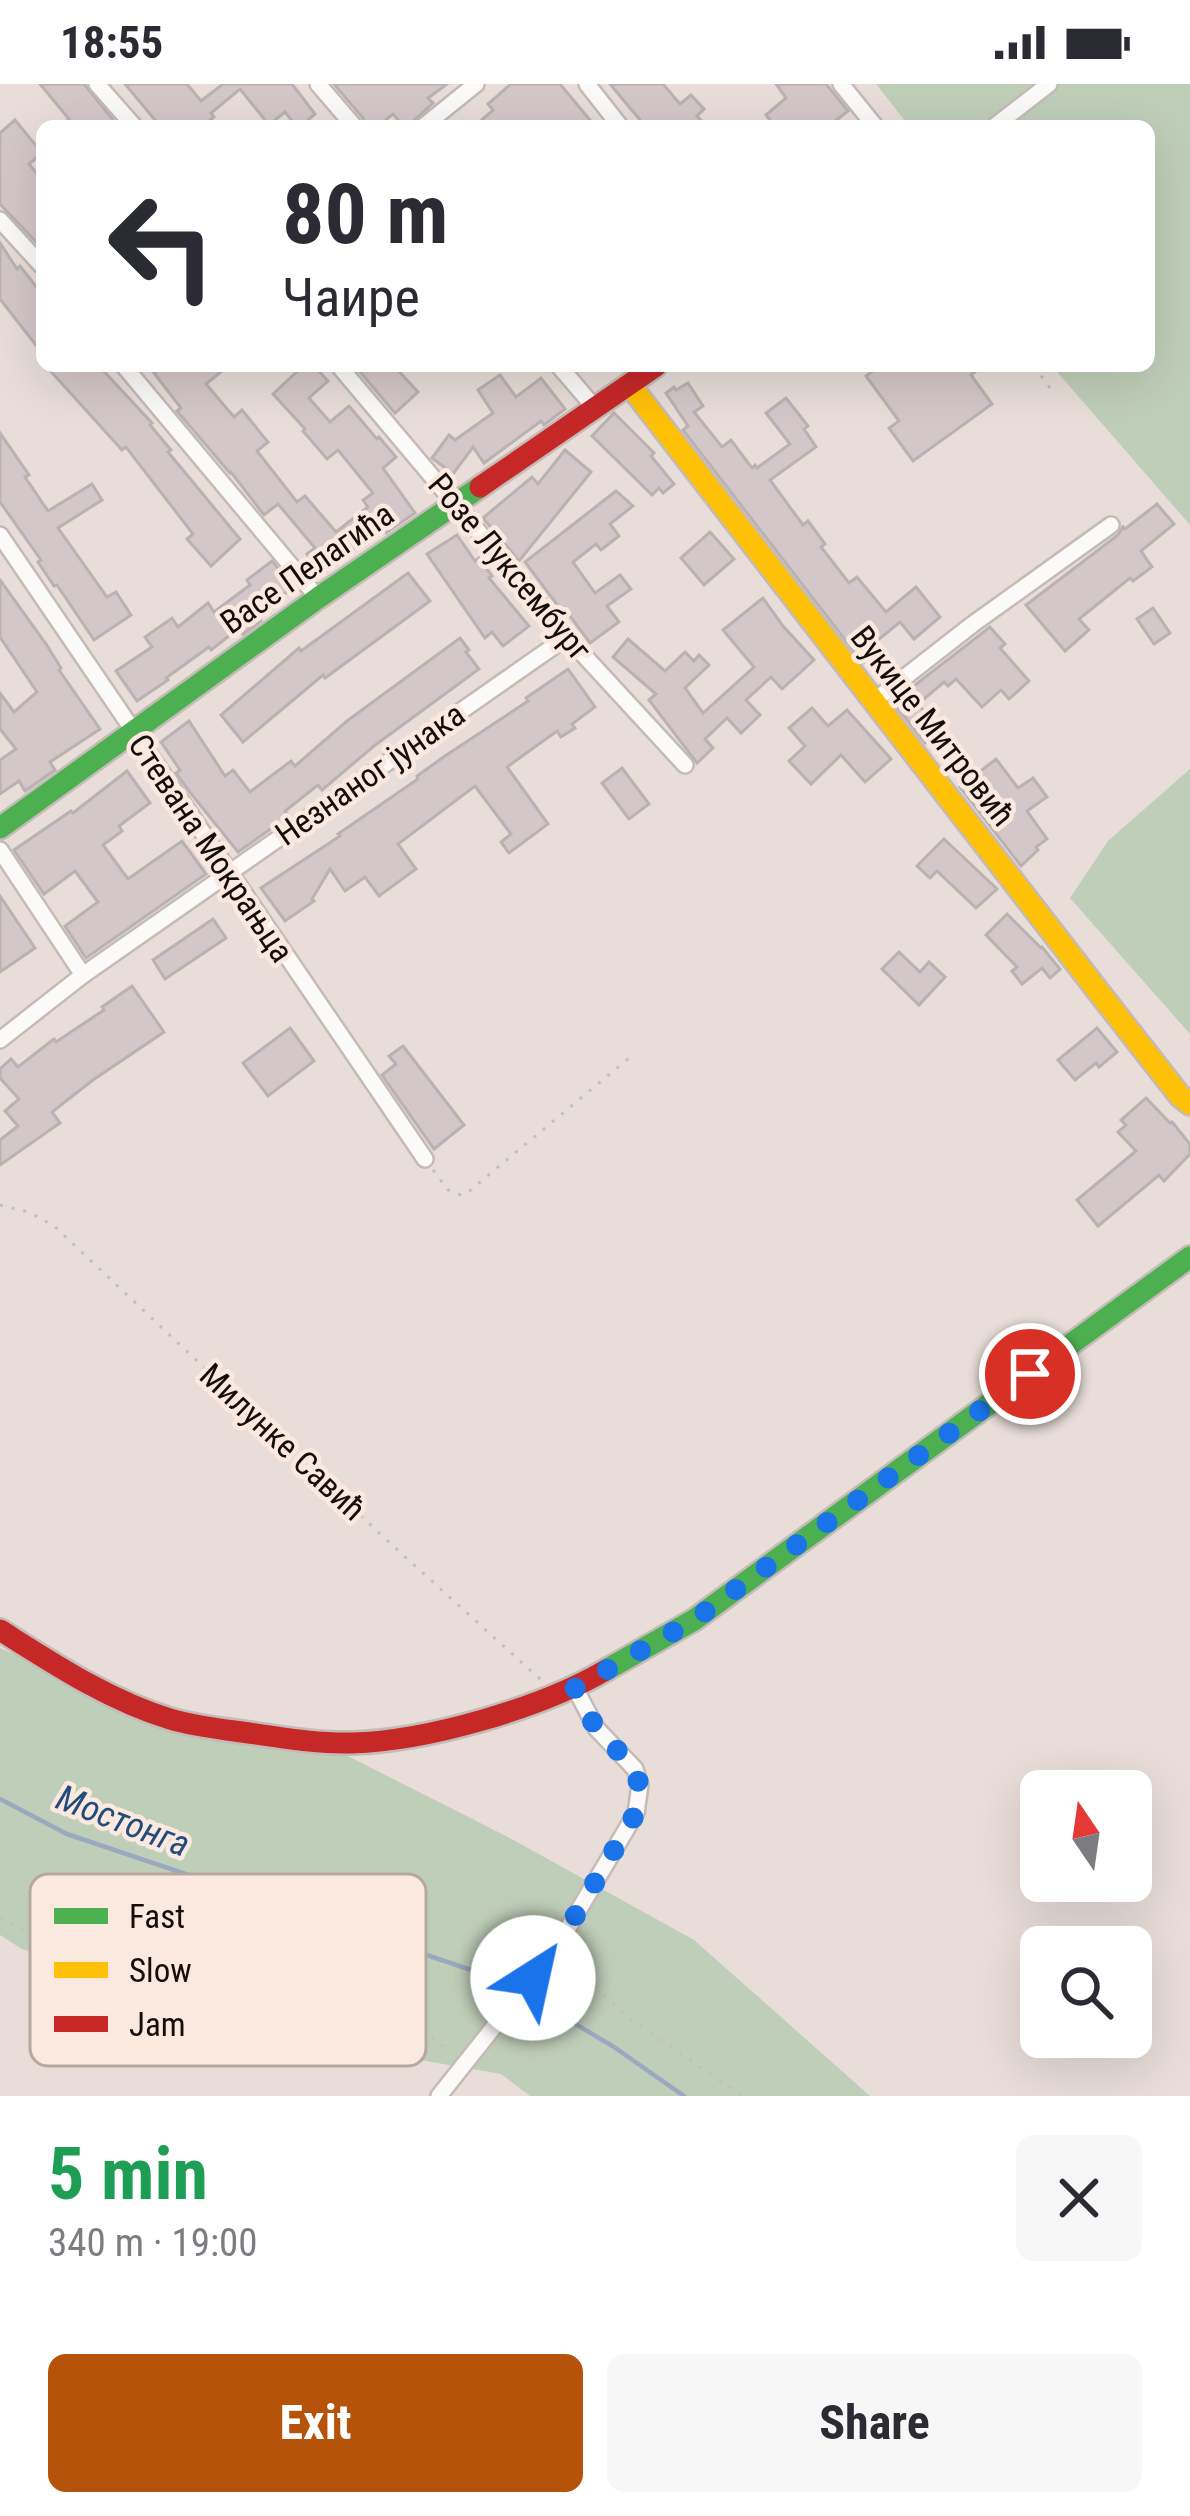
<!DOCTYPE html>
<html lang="en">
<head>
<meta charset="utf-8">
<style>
	:root { --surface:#fff; --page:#f7f7f7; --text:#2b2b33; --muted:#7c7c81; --accent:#b45309 }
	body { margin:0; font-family:"Roboto Condensed",sans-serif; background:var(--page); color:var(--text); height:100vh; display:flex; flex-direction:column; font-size:45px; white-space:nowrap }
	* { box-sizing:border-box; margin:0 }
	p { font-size:39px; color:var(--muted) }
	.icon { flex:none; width:66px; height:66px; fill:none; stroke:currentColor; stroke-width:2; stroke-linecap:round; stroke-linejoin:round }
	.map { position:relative; height:2012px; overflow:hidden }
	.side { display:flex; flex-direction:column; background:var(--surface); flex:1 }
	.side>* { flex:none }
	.top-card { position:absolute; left:36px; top:36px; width:1119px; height:252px; border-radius:18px; box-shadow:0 12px 48px #0002; background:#fff; color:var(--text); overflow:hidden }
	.needle { width:78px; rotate:347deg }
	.buttons { position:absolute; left:1020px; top:1686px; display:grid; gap:24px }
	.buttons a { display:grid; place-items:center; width:132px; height:132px; border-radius:18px; background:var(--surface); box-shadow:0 12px 48px #0002; font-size:60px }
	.pin { position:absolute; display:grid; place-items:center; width:102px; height:102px; color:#fff; margin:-51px; border:6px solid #fff; border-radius:50%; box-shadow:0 3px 12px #0007 }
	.me { position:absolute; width:132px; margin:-66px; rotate:35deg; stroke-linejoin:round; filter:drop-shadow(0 0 9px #0008) }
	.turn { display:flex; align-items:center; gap:42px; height:252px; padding:0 48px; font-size:54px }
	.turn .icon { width:156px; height:156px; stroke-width:2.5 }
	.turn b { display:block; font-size:84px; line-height:102px }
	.round { display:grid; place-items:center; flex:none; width:126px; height:126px; border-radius:18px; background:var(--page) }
	.head { display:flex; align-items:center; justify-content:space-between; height:204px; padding:0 48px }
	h1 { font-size:72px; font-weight:700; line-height:90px; color:#1e9e55 }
	.primary-button { display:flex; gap:24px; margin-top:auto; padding:24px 48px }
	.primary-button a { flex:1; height:138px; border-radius:18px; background:var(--accent); color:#fff; font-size:48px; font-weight:700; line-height:138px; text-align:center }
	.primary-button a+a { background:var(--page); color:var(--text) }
	.status { display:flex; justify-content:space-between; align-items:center; height:84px; padding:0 60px; background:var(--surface); direction:ltr }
	.status svg { height:33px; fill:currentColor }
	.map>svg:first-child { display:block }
</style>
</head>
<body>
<div class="status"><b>18:55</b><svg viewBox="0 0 49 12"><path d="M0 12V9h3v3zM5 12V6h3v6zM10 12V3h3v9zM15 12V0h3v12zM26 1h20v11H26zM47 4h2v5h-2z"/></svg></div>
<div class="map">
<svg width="1190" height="2012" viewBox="0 0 1190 2012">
	<rect width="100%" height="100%" fill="#e8ddd8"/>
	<!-- green -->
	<g fill="#bfceb9">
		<path d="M 876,0 L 1190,0 L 1190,441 L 1052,282 L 1149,282 L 1149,42 L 909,42 Z"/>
		<path d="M 1190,685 L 1190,950 L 1070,814 L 1108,757 Z"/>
		<path d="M 0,1564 L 168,1638 L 328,1662 L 506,1752 L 694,1856 L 870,2012 L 530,2012 L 501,1990 L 397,1972 L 362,1943 L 345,1961 L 22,1865 L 0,1851 Z"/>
	</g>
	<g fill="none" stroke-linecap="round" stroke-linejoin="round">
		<!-- stream -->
		<g stroke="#99a9c0" stroke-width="4.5">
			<path d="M 0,1715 L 67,1750 L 501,1896 L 517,1905"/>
			<path d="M 527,1911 L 614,1963 L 684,2012"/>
		</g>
	</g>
	<!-- building -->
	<g fill="#d4c7c9" stroke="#b9b2b1" stroke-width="3">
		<path d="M 40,0 L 84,0 L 118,42 L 61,42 L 69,35 Z"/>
		<path d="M 125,0 L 187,0 L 201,17 L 223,0 L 292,0 L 315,30 L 308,36 L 313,42 L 296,42 L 285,28 L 269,41 L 240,5 L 211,29 L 214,33 L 203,42 L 160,42 Z"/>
		<path d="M 334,0 L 447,0 L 428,14 L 433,19 L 408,42 L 403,42 L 393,30 L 378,42 L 366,42 L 363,34 Z"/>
		<path d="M 511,0 L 560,0 L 595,42 L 475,42 L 493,26 L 488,20 Z"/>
		<path d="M 610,0 L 663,0 L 680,20 L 691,11 L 704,25 L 697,32 L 706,42 L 645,42 Z"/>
		<path d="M 776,0 L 826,0 L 848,27 L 829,42 L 775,42 L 766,31 L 786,14 Z"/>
		<path d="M 15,36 L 42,69 L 29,80 L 42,96 L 42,164 L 0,120 L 0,49 Z"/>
		<path d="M 0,159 L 17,185 L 20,182 L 42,210 L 42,269 L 0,215 Z"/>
		<path d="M 46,282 L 99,282 L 152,339 L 150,341 L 171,366 L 168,368 L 240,455 L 211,482 L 187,455 L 193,450 L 126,363 L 122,366 Z"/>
		<path d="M 163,282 L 228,282 L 206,300 L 234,333 L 242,326 L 268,358 L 257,367 L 297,418 L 305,412 L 336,448 L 368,423 L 363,416 L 373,409 L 338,366 L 327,375 L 303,347 L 305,345 L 273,310 L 303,282 L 314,282 L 328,297 L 309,314 L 330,338 L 349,322 L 377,355 L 379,353 L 396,373 L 383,384 L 415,429 L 386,449 L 382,443 L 323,489 L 307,470 L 315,464 L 278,420 L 264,431 L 231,388 L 230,389 L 177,327 L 181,324 L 154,289 Z"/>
		<path d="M 355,282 L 394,282 L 418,308 L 395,329 Z"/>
		<path d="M 879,282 L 982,282 L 971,291 L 992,320 L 913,377 L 889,344 L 899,337 L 866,292 Z"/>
		<path d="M 500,291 L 516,313 L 541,294 L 565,325 L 544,341 L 541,337 L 484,379 L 473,363 L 453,390 L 432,374 L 449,351 L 455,356 L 493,329 L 478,306 Z"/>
		<path d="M 688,299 L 703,322 L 694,328 L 722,363 L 731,356 L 752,384 L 755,381 L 757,384 L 790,360 L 766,329 L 786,314 L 808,342 L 804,345 L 816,363 L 770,396 L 803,441 L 808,437 L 825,460 L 821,463 L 849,499 L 857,493 L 886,528 L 916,503 L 940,533 L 914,555 L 900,538 L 873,560 L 878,568 L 863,579 L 683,346 L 688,342 L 666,309 L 674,303 L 676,306 Z"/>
		<path d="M 614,329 L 654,369 L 651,372 L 674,400 L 663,409 L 659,404 L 652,411 L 592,352 Z"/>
		<path d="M 0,349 L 29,391 L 25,393 L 48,427 L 92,400 L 102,416 L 58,444 L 107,513 L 116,508 L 131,531 L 94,556 L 57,501 L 54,502 L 38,478 L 41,476 L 0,418 Z"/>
		<path d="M 565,366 L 591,388 L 519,477 L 483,434 L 532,393 L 538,400 Z"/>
		<path d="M 616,407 L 633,422 L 610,440 L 619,452 L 601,466 L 596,460 L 573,478 L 595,509 L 620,491 L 631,505 L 607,522 L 619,538 L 590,559 L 564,524 L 561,526 L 525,478 Z"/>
		<path d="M 1157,420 L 1174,440 L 1141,467 L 1152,483 L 1133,497 L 1130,494 L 1079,535 L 1089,546 L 1065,567 L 1026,521 L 1118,451 L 1123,443 L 1125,445 Z"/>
		<path d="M 710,448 L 734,475 L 704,501 L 681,474 Z"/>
		<path d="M 457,451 L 475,477 L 479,474 L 492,492 L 489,494 L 529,542 L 503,562 L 492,548 L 485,554 L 427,470 Z"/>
		<path d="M 272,477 L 293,503 L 257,531 L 261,537 L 243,550 L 239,544 L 211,566 L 209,563 L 166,594 L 168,596 L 137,617 L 116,587 L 152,563 L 145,553 L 172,534 L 178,543 L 208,519 L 214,528 L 250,501 L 247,496 Z"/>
		<path d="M 408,489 L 430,517 L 325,594 L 323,591 L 243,658 L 221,631 L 299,564 L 301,567 Z"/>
		<path d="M 0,496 L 46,560 L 61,584 L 59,586 L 100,645 L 50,678 L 55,686 L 25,707 L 19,697 L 0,710 L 0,676 L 16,665 L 0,645 L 0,609 L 14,628 L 37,608 L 0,553 Z"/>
		<path d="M 763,514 L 783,542 L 814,576 L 782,605 L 771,593 L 746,616 L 760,631 L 741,649 L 727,634 L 705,655 L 713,664 L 697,679 L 649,616 L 656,610 L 613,573 L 628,555 L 665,587 L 685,568 L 694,577 L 699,571 L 709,581 L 685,604 L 703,629 L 754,583 L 723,546 Z"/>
		<path d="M 1153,524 L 1170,549 L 1154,560 L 1137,535 Z"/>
		<path d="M 990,543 L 1005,560 L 1000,564 L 1029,597 L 1009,615 L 1001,606 L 982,623 L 956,595 L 948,602 L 944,598 L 918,620 L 940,647 L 925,659 L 893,618 Z"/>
		<path d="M 460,554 L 469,566 L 466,568 L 479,585 L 374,662 L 322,706 L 318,701 L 285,727 L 289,732 L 238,768 L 189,707 L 176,689 L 180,686 L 161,658 L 189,637 L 225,692 L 233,686 L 250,708 L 291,677 L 295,682 L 347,637 Z"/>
		<path d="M 568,585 L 595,623 L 572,640 L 575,644 L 561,653 L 557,647 L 507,683 L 548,740 L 509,769 L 501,758 L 511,750 L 475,702 L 398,760 L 416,785 L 379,812 L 365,793 L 345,807 L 330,785 L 312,815 L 314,817 L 285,837 L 261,804 L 340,752 L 338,750 L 418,695 L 417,692 L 445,672 L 528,617 L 526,614 Z"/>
		<path d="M 812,624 L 828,642 L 847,626 L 891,675 L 865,698 L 841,671 L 811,700 L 789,677 L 805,662 L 789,644 Z"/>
		<path d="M 996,675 L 1018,704 L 1033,694 L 1047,713 L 1027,727 L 1047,755 L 1036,763 L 1038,766 L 1021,782 L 960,703 Z"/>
		<path d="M 622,684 L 649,720 L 629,735 L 602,699 Z"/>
		<path d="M 127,687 L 150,719 L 119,742 L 122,747 L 103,761 L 128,795 L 182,757 L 206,790 L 86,874 L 65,842 L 98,818 L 75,787 L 44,810 L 14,766 L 71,727 L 73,729 Z"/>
		<path d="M 944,755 L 997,805 L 976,824 L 937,787 L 930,794 L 917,782 Z"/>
		<path d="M 0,812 L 35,864 L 0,888 Z"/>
		<path d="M 1007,830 L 1041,864 L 1042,863 L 1060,885 L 1050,894 L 1042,884 L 1022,900 L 1012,887 L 1017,883 L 986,851 Z"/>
		<path d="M 213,835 L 226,854 L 165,895 L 153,876 Z"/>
		<path d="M 899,868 L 920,888 L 929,878 L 945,893 L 919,921 L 882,885 Z"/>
		<path d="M 132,902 L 164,948 L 93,996 L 52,1028 L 60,1039 L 0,1081 L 0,1056 L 18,1042 L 5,1027 L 19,1015 L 0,994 L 0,985 L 11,975 L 18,983 L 54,955 L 56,958 L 104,926 L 102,923 Z"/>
		<path d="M 290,944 L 314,977 L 268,1012 L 243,979 Z"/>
		<path d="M 1097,944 L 1117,968 L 1099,983 L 1096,979 L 1075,996 L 1058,976 Z"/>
		<path d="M 403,962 L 464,1041 L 434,1065 L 382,991 L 396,980 L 389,972 Z"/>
		<path d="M 1146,1014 L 1170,1039 L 1172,1038 L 1190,1060 L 1190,1070 L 1164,1097 L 1159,1091 L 1098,1142 L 1077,1116 L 1136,1067 L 1118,1048 L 1126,1041 L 1121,1036 Z"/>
	</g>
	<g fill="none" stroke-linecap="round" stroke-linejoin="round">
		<!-- street casing -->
		<g stroke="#c4bbb7" stroke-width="20">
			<g id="street">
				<path d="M 97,0 L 134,42"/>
				<path d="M 318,0 L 354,42"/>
				<path d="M 587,0 L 620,42"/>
				<path d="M 841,0 L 875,42"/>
				<path d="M 424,42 L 476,0"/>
				<path d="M 995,42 L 1049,0"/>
				<path d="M 0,136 L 42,182"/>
				<path d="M 124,282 L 318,514"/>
				<path d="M 339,282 L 567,553 L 685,681"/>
				<path d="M 559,282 L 595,324"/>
				<path d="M 0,451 L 425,1075"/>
				<path d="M 873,618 L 973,540 L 1111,441"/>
				<path d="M 0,766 L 83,891"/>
				<path d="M 0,956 L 83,891 L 567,553"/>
				<path d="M 439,2012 L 555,1866 L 636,1729 L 640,1701 L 635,1685 L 596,1644 L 575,1604"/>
			</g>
		</g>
		<!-- fast casing -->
		<g stroke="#c4bbb7" stroke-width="26">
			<g id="fast">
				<path d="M 0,744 L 318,514 L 480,403"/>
				<path d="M 606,1586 L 694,1536 L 1190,1173"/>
			</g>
		</g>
		<!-- slow casing -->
		<g stroke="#c4bbb7" stroke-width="26">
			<path id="slow" d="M 629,300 L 1101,911 L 1180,1012 L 1190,1020"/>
		</g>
		<!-- jam casing -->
		<g stroke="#c4bbb7" stroke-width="26">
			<g id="jam">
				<path d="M 480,403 L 656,282"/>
				<path d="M 0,1546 C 54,1580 108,1616 170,1635 C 193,1642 219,1645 242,1648 C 278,1653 316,1660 352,1659 C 427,1657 541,1624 606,1586"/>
			</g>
		</g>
		<!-- path -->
		<g stroke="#c2c0be" stroke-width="3" stroke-dasharray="3 9" stroke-linecap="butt">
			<path d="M 1034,282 L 1053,308"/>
			<path d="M 433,1086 L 448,1106 L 461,1111 L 467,1109 L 635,969"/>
			<path d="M 0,1121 L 28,1128 L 53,1141 L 392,1461 L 541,1596"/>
			<path d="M 0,1834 L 32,1851 L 153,1879 L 290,1922 L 340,1930 L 384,1923 L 400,1929 L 450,1967"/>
			<path d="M 568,1878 L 631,1935 L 742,2012"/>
		</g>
		<!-- street -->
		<use href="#street" stroke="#fcfaf9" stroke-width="15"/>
		<!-- fast -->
		<use href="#fast" stroke="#4caf50" stroke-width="21"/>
		<!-- slow -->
		<use href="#slow" stroke="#ffc107" stroke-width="21"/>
		<!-- jam -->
		<use href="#jam" stroke="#c62828" stroke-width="21"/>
	</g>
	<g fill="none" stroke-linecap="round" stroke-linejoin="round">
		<!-- route -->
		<path stroke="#1a73e8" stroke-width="21" stroke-dasharray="0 37.8" d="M 533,1894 L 555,1866 L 636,1729 C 648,1684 624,1677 599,1647 C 589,1635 583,1618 575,1604 L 694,1536 L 1030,1290"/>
	</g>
	<g text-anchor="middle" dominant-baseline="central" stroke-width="9" stroke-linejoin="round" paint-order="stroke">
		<!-- street labels -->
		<g font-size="33" fill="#140e0b" stroke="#fbe8df">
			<text transform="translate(510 483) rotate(50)">Розе Луксембург</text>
			<text transform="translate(307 484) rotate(-35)">Васе Пелагића</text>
			<text transform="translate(933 642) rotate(52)">Вукице Митровић</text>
			<text transform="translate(370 690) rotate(-35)">Незнаног јунака</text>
			<text transform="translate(211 764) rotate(56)">Стевана Мокрањца</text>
			<text transform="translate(283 1358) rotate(43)">Милунке Савић</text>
		</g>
		<!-- water labels -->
		<g font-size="36" font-style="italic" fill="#234b7b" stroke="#fbe8df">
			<text transform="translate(123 1737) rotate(21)">Мостонга</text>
		</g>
	</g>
	<!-- legend -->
	<rect x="30" y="1790" width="396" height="192" rx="18" fill="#fbe8df" stroke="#b6a79f" stroke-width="3"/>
	<rect x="54" y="1824" width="54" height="16" fill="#4caf50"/>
	<rect x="54" y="1878" width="54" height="16" fill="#ffc107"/>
	<rect x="54" y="1932" width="54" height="16" fill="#c62828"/>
	<g font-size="33" fill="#140e0b">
		<text x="129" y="1844">Fast</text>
		<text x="129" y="1898">Slow</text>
		<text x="129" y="1952">Jam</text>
	</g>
</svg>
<div class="buttons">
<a><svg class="needle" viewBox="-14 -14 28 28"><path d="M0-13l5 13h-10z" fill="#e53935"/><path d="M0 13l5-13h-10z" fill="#7c7c81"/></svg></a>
<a><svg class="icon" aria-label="search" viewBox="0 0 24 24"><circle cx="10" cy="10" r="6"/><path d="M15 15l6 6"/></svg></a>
</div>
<div class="pin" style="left:1030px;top:1290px;background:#d93025"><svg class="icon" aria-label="arrive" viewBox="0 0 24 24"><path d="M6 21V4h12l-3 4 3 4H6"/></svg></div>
<svg class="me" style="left:533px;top:1894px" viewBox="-20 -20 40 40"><circle r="19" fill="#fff"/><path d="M0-13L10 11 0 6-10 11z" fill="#1a73e8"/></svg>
<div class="top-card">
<div class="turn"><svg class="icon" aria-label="left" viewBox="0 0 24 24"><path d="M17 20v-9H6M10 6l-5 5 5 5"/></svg><div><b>80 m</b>Чаире</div></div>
</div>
</div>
<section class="side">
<div class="head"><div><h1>5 min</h1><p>340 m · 19:00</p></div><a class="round"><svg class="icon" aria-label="close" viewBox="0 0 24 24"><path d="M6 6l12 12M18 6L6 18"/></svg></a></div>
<div class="primary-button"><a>Exit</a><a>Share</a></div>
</section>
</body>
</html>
